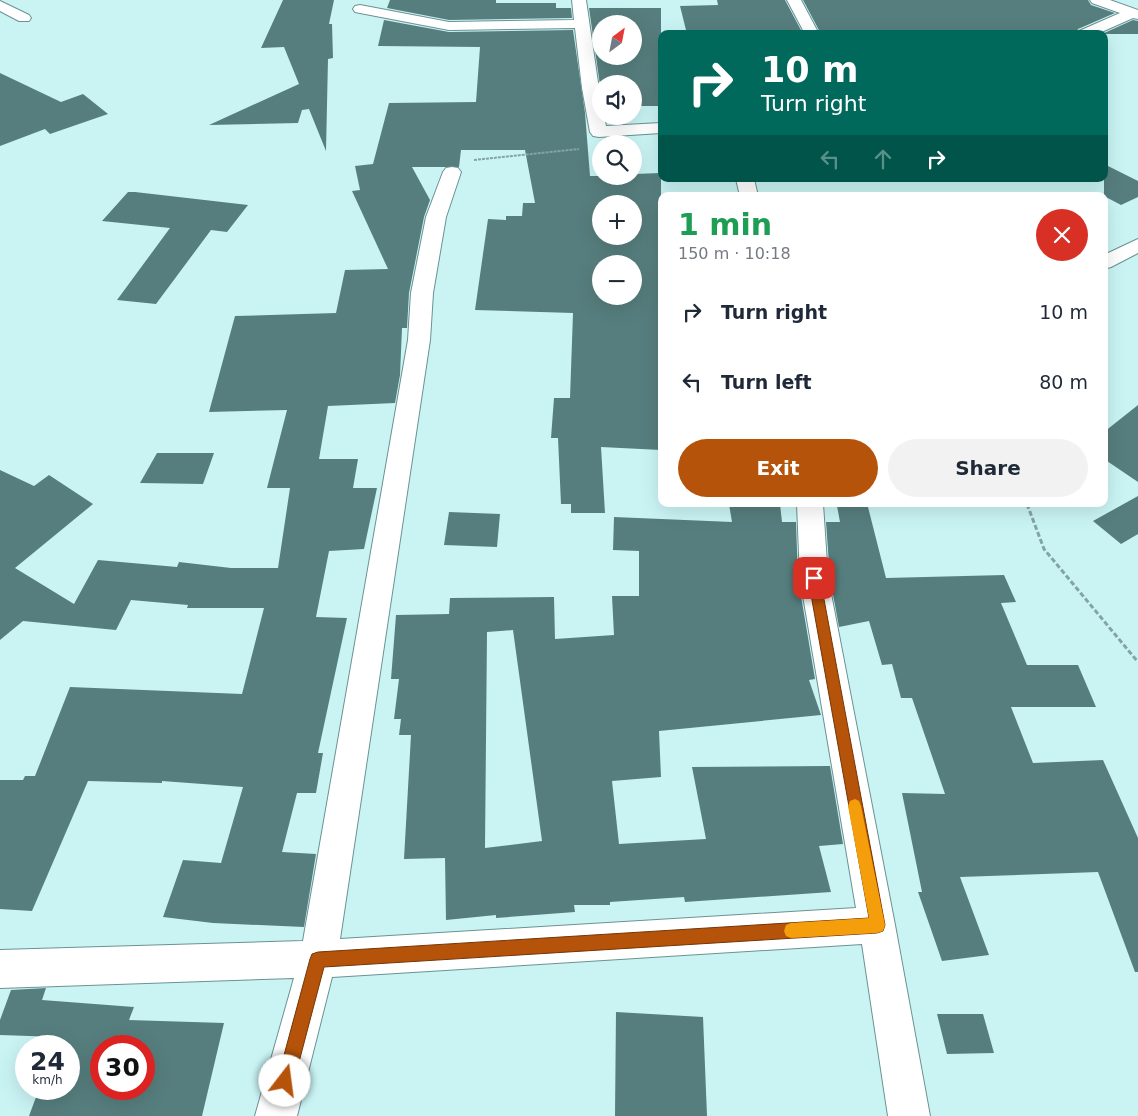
<!DOCTYPE html>
<html lang="en">
<head>
<meta charset="utf-8">
<style>
	:root { --surface:#fff; --page:#f2f2f3; --text:#1f2937; --muted:#747a83; --accent:#b45309 }
	body { margin:0; font-family:"DejaVu Sans",sans-serif; background:var(--page); color:var(--text); height:100vh; display:flex; flex-direction:column; font-size:19px; white-space:nowrap }
	* { box-sizing:border-box; margin:0 }
	p { font-size:16px; color:var(--muted) }
	.icon { flex:none; width:28px; height:28px; fill:none; stroke:currentColor; stroke-width:2; stroke-linecap:round; stroke-linejoin:round }
	.map { position:relative; flex:1; overflow:hidden }
	.details { position:absolute; left:658px; top:192px; width:450px; height:315px; display:flex; flex-direction:column; background:var(--surface); border-radius:10px; box-shadow:0 5px 20px #0002 }
	.details>* { flex:none }
	.banner { position:absolute; left:658px; top:30px; width:450px; height:152px; border-radius:10px; box-shadow:0 5px 20px #0002; background:#00695c; color:#fff; overflow:hidden }
	.needle { width:32px; rotate:32deg }
	.fabs { position:absolute; left:592px; top:15px; display:grid; gap:10px }
	.fabs a { display:grid; place-items:center; width:50px; height:50px; border-radius:50%; background:var(--surface); box-shadow:0 5px 20px #0002; font-size:25px }
	.speed { position:absolute; left:15px; top:1035px; display:flex; gap:10px; font-size:25px; font-weight:700; text-align:center }
	.speed>* { display:grid; place-content:center; width:65px; height:65px; border-radius:50%; background:var(--surface); box-shadow:0 5px 20px #0002; line-height:1 }
	.speed small { font-size:12px; font-weight:400 }
	.speed .limit { border:8px solid #d22; background:#fff; color:#111 }
	.pin { position:absolute; display:grid; place-items:center; width:42px; height:42px; color:#fff; margin:-21px; border-radius:10px; box-shadow:0 2px 8px #0006 }
	.me { position:absolute; width:55px; margin:-28px; rotate:15deg; stroke-linejoin:round; filter:drop-shadow(0 0 4px #0008) }
	.turn { display:flex; align-items:center; gap:18px; height:105px; padding:0 20px; font-size:22px }
	.turn .icon { width:65px; height:65px; stroke-width:2.5 }
	.turn b { display:block; font-size:35px; line-height:42px }
	.lanes { display:flex; align-items:center; height:48px; padding:0 20px; background:#0003; justify-content:center; gap:25px; direction:ltr }
	.lanes .off { opacity:.35 }
	.round { display:grid; place-items:center; flex:none; width:52px; height:52px; border-radius:26px; background:var(--page) }
	.overview { display:flex; align-items:center; justify-content:space-between; height:85px; padding:0 20px }
	h1 { font-size:30px; font-weight:700; line-height:38px; color:#1e9e55 }
	.primary-button { display:flex; gap:10px; margin-top:auto; padding:10px 20px }
	.primary-button a { flex:1; height:58px; border-radius:30px; background:var(--accent); color:#fff; font-size:20px; font-weight:700; line-height:58px; text-align:center }
	.primary-button a+a { background:var(--page); color:var(--text) }
	ul { padding:0; list-style:none }
	li { display:flex; align-items:center; gap:15px; height:70px; padding:0 20px }
	li div { flex:1 }
	li b { display:block; font-size:19px }
	li em { font-style:normal }
	.map>svg:first-child { display:block }
</style>
</head>
<body>
<div class="map">
<svg width="1138" height="1116" viewBox="0 0 1138 1116">
	<rect width="100%" height="100%" fill="#caf4f4"/>
	<!-- building -->
	<g fill="#577e7e" fill-rule="evenodd">
		<path d="M 283,0 L 334,0 L 329,24 L 332,24 L 333,58 L 328,59 L 326,151 L 309,109 L 302,110 L 298,123 L 209,125 L 299,84 L 284,47 L 261,48 Z"/>
		<path d="M 390,0 L 496,0 L 496,3 L 556,3 L 556,8 L 571,8 L 572,18 L 449,20 L 387,8 Z"/>
		<path d="M 717,0 L 785,0 L 803,34 L 687,34 L 680,6 L 718,5 Z"/>
		<path d="M 803,0 L 1088,0 L 1091,5 L 1115,13 L 1078,29 L 1075,34 L 821,34 Z"/>
		<path d="M 589,8 L 661,8 L 661,106 L 634,106 L 634,84 L 601,84 L 601,92 ZM 601,24 L 634,24 L 634,56 L 601,56 Z"/>
		<path d="M 384,20 L 449,32 L 573,30 L 585,113 L 590,176 L 634,176 L 634,174 L 661,173 L 661,450 L 601,447 L 605,513 L 571,513 L 571,504 L 561,504 L 558,438 L 551,438 L 554,398 L 570,398 L 573,313 L 475,310 L 488,219 L 506,220 L 506,216 L 522,216 L 523,203 L 535,203 L 525,150 L 461,150 L 459,167 L 412,167 L 430,200 L 424,217 L 409,293 L 407,328 L 402,328 L 400,375 L 395,403 L 328,406 L 319,459 L 358,459 L 353,488 L 377,488 L 364,549 L 329,551 L 316,617 L 347,618 L 318,753 L 323,753 L 316,793 L 297,793 L 282,852 L 316,854 L 304,927 L 213,923 L 163,917 L 183,860 L 221,863 L 243,787 L 162,781 L 162,783 L 88,781 L 32,911 L 0,909 L 0,780 L 23,780 L 25,776 L 35,776 L 70,687 L 242,694 L 264,608 L 187,608 L 188,605 L 131,600 L 116,630 L 23,621 L 0,640 L 0,470 L 34,486 L 49,475 L 93,504 L 15,568 L 74,604 L 98,560 L 177,567 L 179,562 L 231,568 L 278,568 L 290,488 L 267,488 L 287,410 L 209,412 L 235,316 L 336,313 L 345,270 L 388,269 L 352,191 L 360,190 L 355,166 L 373,164 L 389,103 L 476,102 L 480,47 L 378,46 ZM 601,204 L 634,204 L 634,236 L 601,236 ZM 601,264 L 634,264 L 634,296 L 601,296 Z"/>
		<path d="M 1133,20 L 1138,21 L 1138,34 L 1102,34 Z"/>
		<path d="M 0,73 L 61,102 L 83,94 L 108,114 L 50,134 L 45,129 L 0,146 Z"/>
		<path d="M 1104,164 L 1138,181 L 1138,197 L 1121,205 L 1104,196 Z"/>
		<path d="M 128,192 L 135,192 L 248,205 L 227,232 L 211,230 L 156,304 L 117,300 L 170,228 L 102,221 Z"/>
		<path d="M 1138,405 L 1138,482 L 1104,459 L 1104,432 Z"/>
		<path d="M 157,453 L 214,453 L 203,484 L 140,483 Z"/>
		<path d="M 1138,496 L 1138,534 L 1121,544 L 1093,521 Z"/>
		<path d="M 729,504 L 780,504 L 782,522 L 796,522 L 798,578 L 815,679 L 809,680 L 821,715 L 659,731 L 661,777 L 612,781 L 619,844 L 706,839 L 692,767 L 830,766 L 843,844 L 819,846 L 831,892 L 685,902 L 684,897 L 610,902 L 610,905 L 574,905 L 575,912 L 496,918 L 496,915 L 446,920 L 445,858 L 404,859 L 411,735 L 399,735 L 401,719 L 394,719 L 399,679 L 391,679 L 396,615 L 449,614 L 450,598 L 554,597 L 555,639 L 614,635 L 612,596 L 639,596 L 639,551 L 613,550 L 614,517 L 732,522 ZM 513,630 L 542,841 L 485,848 L 487,632 Z"/>
		<path d="M 837,506 L 868,507 L 886,578 L 1004,575 L 1016,602 L 1001,603 L 1027,665 L 1078,665 L 1096,707 L 1011,707 L 1033,763 L 1103,760 L 1138,838 L 1138,972 L 1135,972 L 1098,872 L 960,877 L 989,955 L 942,961 L 918,892 L 922,892 L 902,793 L 945,794 L 912,698 L 901,698 L 892,664 L 882,665 L 869,621 L 839,627 L 830,578 L 826,522 L 840,522 Z"/>
		<path d="M 449,512 L 500,514 L 497,547 L 444,545 Z"/>
		<path d="M 46,988 L 42,1000 L 134,1007 L 129,1020 L 224,1023 L 202,1116 L 29,1116 L 39,1089 L 69,1089 L 69,1046 L 55,1046 L 59,1037 L 0,1035 L 0,1020 L 11,990 ZM 101,1046 L 144,1046 L 144,1089 L 101,1089 Z"/>
		<path d="M 616,1012 L 703,1017 L 707,1116 L 615,1116 Z"/>
		<path d="M 937,1014 L 983,1014 L 994,1053 L 947,1054 Z"/>
	</g>
	<g fill="none" stroke-linecap="round" stroke-linejoin="round">
		<!-- street casing -->
		<g stroke="#6b9292" stroke-width="2">
			<g id="street">
				<path d="M 572,0 L 586,0 L 601,103 L 601,116 L 604,116 L 606,126 L 661,123 L 661,133 L 599,137 L 593,136 L 590,132 L 582,88 L 575,28 L 449,30 L 360,13 L 355,12 L 353,9 L 355,6 L 360,5 L 449,22 L 574,20 Z"/>
				<path d="M 787,0 L 801,0 L 819,34 L 805,34 Z"/>
				<path d="M 1090,0 L 1110,0 L 1138,10 L 1138,19 L 1133,18 L 1097,34 L 1077,34 L 1079,31 L 1120,13 L 1092,3 Z"/>
				<path d="M 0,1 L 29,15 L 31,18 L 29,21 L 19,21 L 0,11 Z"/>
				<path d="M 452,167 L 458,168 L 461,172 L 446,217 L 433,293 L 430,340 L 340,939 L 856,908 L 800,578 L 797,504 L 823,504 L 828,578 L 895,925 L 930,1116 L 888,1116 L 862,944 L 332,977 L 297,1116 L 255,1116 L 294,978 L 0,988 L 0,950 L 303,941 L 408,340 L 411,293 L 426,217 L 443,172 L 446,168 Z"/>
				<path d="M 736,179 L 754,179 L 758,196 L 740,196 Z"/>
				<path d="M 1138,239 L 1138,253 L 1111,267 L 1104,269 L 1104,255 Z"/>
			</g>
		</g>
		<!-- path-far1 -->
		<path stroke="#84a4a4" stroke-width="2" stroke-dasharray="3 1" stroke-linecap="butt" d="M 474,160 L 579,149"/>
		<!-- path -->
		<path stroke="#84a4a4" stroke-width="3" stroke-dasharray="5 2.5" stroke-linecap="butt" d="M 1027,504 L 1044,549 L 1138,662"/>
		<!-- street -->
		<use href="#street" fill="#fff" fill-rule="evenodd"/>
	</g>
	<!-- route -->
	<path fill="#b45309" stroke="#753606" d="M 814,574 L 818,575 L 820,578 L 885,925 L 883,931 L 877,933 L 324,967 L 294,1081 L 291,1087 L 285,1089 L 279,1087 L 277,1081 L 310,959 L 312,954 L 318,952 L 869,918 L 808,578 L 810,575 Z"/>
	<!-- slow -->
	<path fill="#f59e0b" d="M 855,799 L 859,801 L 861,806 L 885,925 L 883,931 L 877,933 L 791,938 L 786,936 L 784,931 L 786,925 L 791,923 L 869,918 L 848,806 L 850,801 Z"/>
</svg>
<div class="fabs">
<a><svg class="needle" viewBox="-14 -14 28 28"><path d="M0-13l5 13h-10z" fill="#e53935"/><path d="M0 13l5-13h-10z" fill="#747a83"/></svg></a>
<a><svg class="icon" aria-label="sound" viewBox="0 0 24 24"><path d="M4 9h4l5-4v14l-5-4H4zM17 9q2 3 0 6"/></svg></a>
<a><svg class="icon" aria-label="search" viewBox="0 0 24 24"><circle cx="10" cy="10" r="6"/><path d="M15 15l6 6"/></svg></a>
<a>+</a>
<a>−</a>
</div>
<div class="speed"><div>24<small>km/h</small></div><div class="limit">30</div></div>
<div class="pin" style="left:814px;top:578px;background:#d93025"><svg class="icon" aria-label="arrive" viewBox="0 0 24 24"><path d="M6 21V4h12l-3 4 3 4H6"/></svg></div>
<svg class="me" style="left:285px;top:1081px" viewBox="-20 -20 40 40"><circle r="19" fill="#fff"/><path d="M0-13L10 11 0 6-10 11z" fill="#b45309"/></svg>
<div class="banner">
<div class="turn"><svg class="icon" aria-label="right" viewBox="0 0 24 24"><path d="M7 20v-9h11M14 6l5 5-5 5"/></svg><div><b>10 m</b>Turn right</div></div>
<div class="lanes"><svg class="icon off" aria-label="left" viewBox="0 0 24 24"><path d="M17 20v-9H6M10 6l-5 5 5 5"/></svg><svg class="icon off" aria-label="ahead" viewBox="0 0 24 24"><path d="M12 20V5M6 11l6-6 6 6"/></svg><svg class="icon" aria-label="right" viewBox="0 0 24 24"><path d="M7 20v-9h11M14 6l5 5-5 5"/></svg></div>
</div>
<section class="details">
<div class="overview"><div><h1>1 min</h1><p>150 m · 10:18</p></div><a class="round" style="background:#d93025;color:#fff"><svg class="icon" aria-label="close" viewBox="0 0 24 24"><path d="M6 6l12 12M18 6L6 18"/></svg></a></div>
<ul>
<li><svg class="icon" aria-label="right" viewBox="0 0 24 24"><path d="M7 20v-9h11M14 6l5 5-5 5"/></svg><div><b>Turn right</b></div><em>10 m</em></li>
<li><svg class="icon" aria-label="left" viewBox="0 0 24 24"><path d="M17 20v-9H6M10 6l-5 5 5 5"/></svg><div><b>Turn left</b></div><em>80 m</em></li>
</ul>
<div class="primary-button"><a>Exit</a><a>Share</a></div>
</section>
</div>
</body>
</html>
